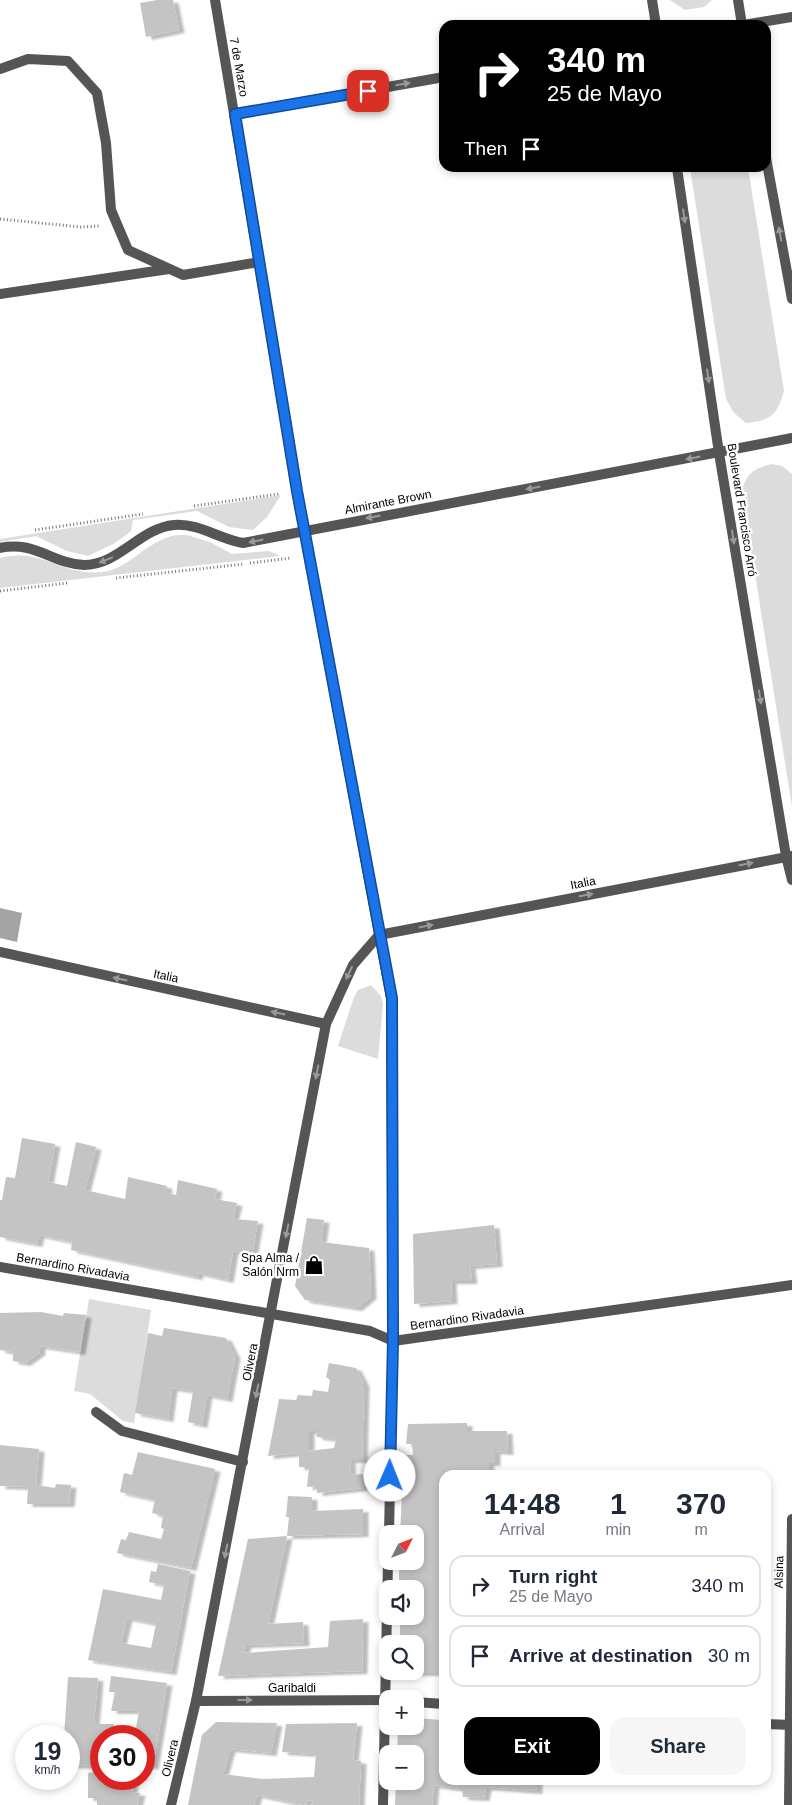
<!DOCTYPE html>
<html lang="en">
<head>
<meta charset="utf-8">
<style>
	:root { --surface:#fff; --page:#f6f6f7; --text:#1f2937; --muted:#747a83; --line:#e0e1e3; --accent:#000 }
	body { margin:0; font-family:Arial,sans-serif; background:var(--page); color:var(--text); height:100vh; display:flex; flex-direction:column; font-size:19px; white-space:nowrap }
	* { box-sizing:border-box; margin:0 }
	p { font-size:16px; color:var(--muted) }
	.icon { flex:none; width:28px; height:28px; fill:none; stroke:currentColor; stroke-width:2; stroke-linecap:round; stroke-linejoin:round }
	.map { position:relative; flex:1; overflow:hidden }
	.side { position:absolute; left:439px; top:1470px; width:332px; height:315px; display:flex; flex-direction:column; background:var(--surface); border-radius:15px; box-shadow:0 2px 8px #0003 }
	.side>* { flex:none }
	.hud { position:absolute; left:439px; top:20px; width:332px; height:152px; border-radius:15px; box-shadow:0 2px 8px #0003; background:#000; color:#fff; overflow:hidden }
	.needle { width:32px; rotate:48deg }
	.fabs { position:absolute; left:379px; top:1525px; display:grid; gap:10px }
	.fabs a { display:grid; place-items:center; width:45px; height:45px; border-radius:10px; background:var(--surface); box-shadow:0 2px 8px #0003; font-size:25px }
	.speed { position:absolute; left:15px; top:1725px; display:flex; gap:10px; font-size:25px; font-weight:700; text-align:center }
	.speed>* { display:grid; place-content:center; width:65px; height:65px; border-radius:50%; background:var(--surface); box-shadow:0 2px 8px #0003; line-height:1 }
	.speed small { font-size:12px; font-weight:400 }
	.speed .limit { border:8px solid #d22; background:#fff; color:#111 }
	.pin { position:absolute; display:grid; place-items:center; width:42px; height:42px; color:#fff; margin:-21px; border-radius:10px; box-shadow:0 2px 8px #0006 }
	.me { position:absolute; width:55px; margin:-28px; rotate:1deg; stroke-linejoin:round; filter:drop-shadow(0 0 4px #0008) }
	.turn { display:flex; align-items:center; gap:18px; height:105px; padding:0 25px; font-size:22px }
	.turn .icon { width:65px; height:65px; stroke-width:2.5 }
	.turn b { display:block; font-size:35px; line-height:42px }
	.then { display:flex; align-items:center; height:48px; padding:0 25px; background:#0003; gap:10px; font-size:19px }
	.eta { display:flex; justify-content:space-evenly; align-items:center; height:85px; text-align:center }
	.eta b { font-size:30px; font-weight:600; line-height:35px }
	.action { display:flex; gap:10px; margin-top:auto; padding:10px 25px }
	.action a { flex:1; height:58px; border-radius:15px; background:var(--accent); color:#fff; font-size:20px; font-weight:600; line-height:58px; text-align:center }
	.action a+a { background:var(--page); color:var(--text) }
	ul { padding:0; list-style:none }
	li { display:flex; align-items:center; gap:15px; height:62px; margin:0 10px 8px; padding:0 15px; border:2px solid var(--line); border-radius:15px }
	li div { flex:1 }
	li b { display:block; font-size:19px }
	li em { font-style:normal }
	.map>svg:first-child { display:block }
</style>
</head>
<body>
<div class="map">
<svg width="792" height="1805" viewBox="0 0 792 1805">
	<defs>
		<filter id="shadow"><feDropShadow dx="5.5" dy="3" stdDeviation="1" flood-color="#0004"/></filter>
	</defs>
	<rect width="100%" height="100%" fill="#fff"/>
	<!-- green -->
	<g fill="#dcdcdc">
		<path d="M 670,0 L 712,0 L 704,7 L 685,10 Z"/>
		<path d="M 690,168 L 748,168 L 784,391 C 777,415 772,420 746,423 L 734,413 L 726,399 Z"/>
		<path d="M 772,464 L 782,466 L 792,474 L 792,807 L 742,492 C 745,473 755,468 772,464 Z"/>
		<path d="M 281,495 L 267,517 L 253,530 L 229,527 L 197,511 L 133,520 L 131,531 L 126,535 L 113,544 L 88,556 L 67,551 L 36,536 L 0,542 L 0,539 Z"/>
		<path d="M 177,535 L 187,535 L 210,542 L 232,554 L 269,551 L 280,556 L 0,588 L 0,558 C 43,547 60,576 102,572 C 131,569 144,541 177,535 Z"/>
		<path d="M 371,985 L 381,996 L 383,1004 L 378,1059 L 338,1046 L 354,997 L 358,990 Z"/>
		<path d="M 89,1299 L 151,1310 L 134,1423 L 123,1421 L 90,1394 L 74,1391 Z"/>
	</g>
	<!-- water -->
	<path fill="#a3a3a3" d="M 0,908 L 22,913 L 17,942 L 0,938 Z"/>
	<!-- building -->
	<g fill="#c4c4c4" fill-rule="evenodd" filter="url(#shadow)">
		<path d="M 157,0 L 173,0 L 179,30 L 146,37 L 140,3 Z"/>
		<path d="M 22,1138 L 55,1144 L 48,1182 L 67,1186 L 76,1142 L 96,1147 L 85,1190 L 125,1199 L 128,1177 L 167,1186 L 166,1193 L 176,1195 L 178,1180 L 217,1189 L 215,1199 L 237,1203 L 233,1219 L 258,1221 L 252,1255 L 233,1251 L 228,1280 L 198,1273 L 197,1277 L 71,1250 L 72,1242 L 39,1235 L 37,1244 L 0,1237 L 0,1200 L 2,1200 L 6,1177 L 15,1178 Z"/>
		<path d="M 307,1218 L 324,1220 L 321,1242 L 369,1248 L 371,1296 L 357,1308 L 305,1300 L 295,1286 Z"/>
		<path d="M 494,1225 L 497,1264 L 470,1266 L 472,1281 L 451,1281 L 452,1301 L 414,1304 L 413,1234 Z"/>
		<path d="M 41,1312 L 63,1316 L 64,1313 L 86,1315 L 80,1352 L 40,1346 L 40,1352 L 25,1363 L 13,1361 L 13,1352 L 0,1350 L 0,1313 Z"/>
		<path d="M 164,1328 L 226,1338 L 235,1356 L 227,1399 L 207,1395 L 202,1425 L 188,1422 L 193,1391 L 172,1388 L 168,1419 L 135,1413 L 148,1333 L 162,1336 Z"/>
		<path d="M 329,1363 L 356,1368 L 364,1384 L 362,1460 L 350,1460 L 351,1475 L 363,1474 L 363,1488 L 317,1493 L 317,1486 L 307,1487 L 309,1467 L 299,1467 L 299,1453 L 268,1456 L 279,1399 L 296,1400 L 298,1395 L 312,1396 L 313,1390 L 328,1392 L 330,1380 L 326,1377 ZM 309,1431 L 316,1431 L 317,1437 L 336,1439 L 334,1448 L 309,1451 Z"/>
		<path d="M 467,1423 L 467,1431 L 507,1431 L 508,1452 L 495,1451 L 495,1463 L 489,1463 L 489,1475 L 444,1475 L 444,1632 L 441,1673 L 415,1673 L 415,1644 L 400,1644 L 400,1616 L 415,1616 L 415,1589 L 399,1589 L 399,1561 L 415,1561 L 415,1534 L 400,1534 L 404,1455 L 413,1455 L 412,1444 L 406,1444 L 408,1424 Z"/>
		<path d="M 0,1445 L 39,1449 L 36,1485 L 55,1488 L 56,1484 L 71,1485 L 69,1504 L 27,1504 L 28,1487 L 0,1486 Z"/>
		<path d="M 138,1452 L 215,1469 L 191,1568 L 117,1553 L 121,1539 L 126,1540 L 129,1532 L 161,1539 L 164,1529 L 161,1528 L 163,1516 L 152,1513 L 155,1500 L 120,1492 L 124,1473 L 132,1475 Z"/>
		<path d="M 288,1496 L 312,1497 L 312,1511 L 363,1509 L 363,1534 L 287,1536 L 268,1624 L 303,1622 L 304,1643 L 246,1645 L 244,1653 L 328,1647 L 330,1621 L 363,1619 L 362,1671 L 218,1676 L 248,1539 L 287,1536 L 289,1517 L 286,1517 Z"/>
		<path d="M 158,1564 L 190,1571 L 171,1672 L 88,1660 L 103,1589 L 161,1600 L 164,1585 L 149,1582 L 151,1571 L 156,1572 ZM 127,1618 L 156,1624 L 151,1648 L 121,1643 Z"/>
		<path d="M 111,1676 L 167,1683 L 153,1766 L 144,1766 L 144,1736 L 101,1736 L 101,1779 L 133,1779 L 132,1792 L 140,1793 L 137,1805 L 97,1805 L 97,1798 L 88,1798 L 88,1773 L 93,1772 L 92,1766 L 69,1765 L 69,1736 L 64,1736 L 68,1677 L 98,1678 L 94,1724 L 114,1724 L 113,1728 L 136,1728 L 139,1711 L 111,1711 L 115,1692 L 109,1692 Z"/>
		<path d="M 415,1718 L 442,1720 L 441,1760 L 444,1760 L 444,1780 L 537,1780 L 537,1791 L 486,1787 L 484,1798 L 463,1797 L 462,1789 L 434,1785 L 432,1805 L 395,1805 L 396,1781 L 415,1781 L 415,1754 L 397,1754 L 398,1726 L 415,1726 Z"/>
		<path d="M 216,1722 L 277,1723 L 271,1753 L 230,1749 L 223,1774 L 262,1779 L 314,1777 L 316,1754 L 282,1752 L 286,1724 L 357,1723 L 353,1760 L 361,1761 L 359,1805 L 312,1805 L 313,1801 L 307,1800 L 306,1805 L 303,1805 L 257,1795 L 254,1805 L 188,1805 L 202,1735 Z"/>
	</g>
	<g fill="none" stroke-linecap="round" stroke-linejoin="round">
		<!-- path -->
		<g stroke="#777" stroke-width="3" stroke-dasharray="1 2.5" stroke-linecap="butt">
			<path d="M 0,219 L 81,227 L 99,226"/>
			<path d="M 194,506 L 279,494"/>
			<path d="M 35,530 L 143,514"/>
			<path d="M 250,563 L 291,558"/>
			<path d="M 116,578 L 244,564"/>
			<path d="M 0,591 L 67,583"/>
		</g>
		<!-- lane -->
		<g stroke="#555" stroke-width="10">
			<path d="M 0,69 L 28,59 L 68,61 L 97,93 L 106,143 L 111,210 L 128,250 L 183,275 L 259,262"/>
			<path d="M 0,294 L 169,269"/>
			<path d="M 96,1412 L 122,1431 L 243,1462"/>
		</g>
		<!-- street -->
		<g stroke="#555" stroke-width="10">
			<path d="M 215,0 L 297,491 L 391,998 L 393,1341 L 389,1534"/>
			<path d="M 652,0 L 656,25"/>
			<path d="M 738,0 L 742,25"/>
			<path d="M 743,25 L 792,17"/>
			<path d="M 235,114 L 444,77"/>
			<path d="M 766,158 L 792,299"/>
			<path d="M 677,168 L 719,453 L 786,856 L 792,880"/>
			<path d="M 0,548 C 34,540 53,564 84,565 C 119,565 140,528 174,525 C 199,523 219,539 243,543 L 792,438"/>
			<path d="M 379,935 L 792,856"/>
			<path d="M 0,952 L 326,1024"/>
			<path d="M 0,1267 L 370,1331 L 393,1341 L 792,1285"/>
			<path d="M 196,1701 L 388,1700"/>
			<path d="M 415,1702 L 444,1704"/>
			<path d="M 766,1724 L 792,1725"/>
			<path d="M 171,1805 L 196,1701 L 326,1024 L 353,965 L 379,935"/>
			<path d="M 383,1805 L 388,1561"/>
			<path d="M 789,1805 L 792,1519"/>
		</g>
	</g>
	<!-- one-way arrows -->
	<defs><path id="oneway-solid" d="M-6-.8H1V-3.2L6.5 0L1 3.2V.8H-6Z" transform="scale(1.25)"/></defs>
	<g fill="#999">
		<use href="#oneway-solid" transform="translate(403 84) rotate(-10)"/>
		<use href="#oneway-solid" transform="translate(684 216) rotate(82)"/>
		<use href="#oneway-solid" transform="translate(780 234) rotate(-100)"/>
		<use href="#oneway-solid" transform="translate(708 376) rotate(82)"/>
		<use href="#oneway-solid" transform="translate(693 458) rotate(169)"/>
		<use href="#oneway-solid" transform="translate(533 488) rotate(169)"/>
		<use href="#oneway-solid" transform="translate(373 517) rotate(169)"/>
		<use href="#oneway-solid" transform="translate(733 537) rotate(81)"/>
		<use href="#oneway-solid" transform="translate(256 541) rotate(169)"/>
		<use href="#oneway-solid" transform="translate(106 560) rotate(158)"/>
		<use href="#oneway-solid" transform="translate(760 697) rotate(81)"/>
		<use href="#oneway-solid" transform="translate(746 864) rotate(-11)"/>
		<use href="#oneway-solid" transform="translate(586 895) rotate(-11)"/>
		<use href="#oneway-solid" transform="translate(426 926) rotate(-11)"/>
		<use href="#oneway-solid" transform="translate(349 973) rotate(115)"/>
		<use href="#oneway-solid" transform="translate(120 979) rotate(-168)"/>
		<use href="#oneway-solid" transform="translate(278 1013) rotate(-168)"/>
		<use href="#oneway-solid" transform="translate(317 1072) rotate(101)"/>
		<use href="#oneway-solid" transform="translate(287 1231) rotate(101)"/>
		<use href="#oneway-solid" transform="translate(257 1391) rotate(101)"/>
		<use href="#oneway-solid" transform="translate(226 1551) rotate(101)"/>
		<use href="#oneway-solid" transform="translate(245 1700)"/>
	</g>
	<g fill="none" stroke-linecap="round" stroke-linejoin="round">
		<!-- route casing -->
		<g stroke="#114b97" stroke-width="12">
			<path id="route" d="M 368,91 L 235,114 L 297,491 L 392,998 L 393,1341 L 390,1476"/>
		</g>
		<!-- route -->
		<use href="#route" stroke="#1a73e8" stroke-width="9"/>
	</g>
	<!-- icons -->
	<defs>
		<g id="shop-bare" transform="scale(1.5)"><path d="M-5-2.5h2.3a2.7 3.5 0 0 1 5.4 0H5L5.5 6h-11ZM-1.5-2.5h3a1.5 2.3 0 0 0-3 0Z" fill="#000" stroke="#fff" stroke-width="2.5" paint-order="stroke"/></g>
	</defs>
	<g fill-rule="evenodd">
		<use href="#shop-bare" x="314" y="1265"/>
	</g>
	<g text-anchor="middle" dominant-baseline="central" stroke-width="5" stroke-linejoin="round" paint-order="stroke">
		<!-- street labels -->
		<g font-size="12" fill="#000" stroke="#fff">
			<text transform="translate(239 67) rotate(80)">7 de Marzo</text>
			<text transform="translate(388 502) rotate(-11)">Almirante Brown</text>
			<text transform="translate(742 510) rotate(81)">Boulevard Francisco Arró</text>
			<text transform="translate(583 883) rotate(-11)">Italia</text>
			<text transform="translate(166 976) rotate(12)">Italia</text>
			<text transform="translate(73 1267) rotate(10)">Bernardino Rivadavia</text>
			<text transform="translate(467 1318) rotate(-8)">Bernardino Rivadavia</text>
			<text transform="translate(250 1362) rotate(-79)">Olivera</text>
			<text transform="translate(779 1572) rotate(-89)">Alsina</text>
			<text x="292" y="1688">Garibaldi</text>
			<text transform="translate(170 1758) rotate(-77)">Olivera</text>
		</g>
		<!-- poi labels -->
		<g font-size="12" fill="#000" stroke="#fff" text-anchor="end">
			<text x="299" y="1258">Spa Alma /<tspan x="299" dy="14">Salón Nrm</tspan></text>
		</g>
	</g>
</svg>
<div class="fabs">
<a><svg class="needle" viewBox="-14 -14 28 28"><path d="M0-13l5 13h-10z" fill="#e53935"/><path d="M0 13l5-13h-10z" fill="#747a83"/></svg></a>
<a><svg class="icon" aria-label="sound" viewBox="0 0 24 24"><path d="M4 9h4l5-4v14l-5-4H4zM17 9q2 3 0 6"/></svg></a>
<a><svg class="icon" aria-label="search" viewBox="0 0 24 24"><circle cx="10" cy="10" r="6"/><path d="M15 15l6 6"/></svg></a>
<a>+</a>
<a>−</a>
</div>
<div class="speed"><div>19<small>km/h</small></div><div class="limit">30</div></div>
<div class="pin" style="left:368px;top:91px;background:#d93025"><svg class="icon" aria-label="arrive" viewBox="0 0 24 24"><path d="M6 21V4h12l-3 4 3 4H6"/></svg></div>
<svg class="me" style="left:390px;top:1476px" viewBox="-20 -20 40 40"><circle r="19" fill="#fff"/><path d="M0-13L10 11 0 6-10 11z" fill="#1a73e8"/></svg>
<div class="hud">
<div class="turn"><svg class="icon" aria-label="right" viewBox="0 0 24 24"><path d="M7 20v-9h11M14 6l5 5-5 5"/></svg><div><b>340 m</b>25 de Mayo</div></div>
<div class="then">Then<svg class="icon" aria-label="arrive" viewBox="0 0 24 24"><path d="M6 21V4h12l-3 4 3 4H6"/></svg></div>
</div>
<section class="side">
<div class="eta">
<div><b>14:48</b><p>Arrival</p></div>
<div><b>1</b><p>min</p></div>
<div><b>370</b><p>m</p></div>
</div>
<ul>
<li><svg class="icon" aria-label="right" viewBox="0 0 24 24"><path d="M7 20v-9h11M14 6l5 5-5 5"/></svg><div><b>Turn right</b><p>25 de Mayo</p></div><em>340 m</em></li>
<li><svg class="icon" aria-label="arrive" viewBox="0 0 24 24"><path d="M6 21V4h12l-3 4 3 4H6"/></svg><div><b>Arrive at destination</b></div><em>30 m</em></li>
</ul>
<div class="action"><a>Exit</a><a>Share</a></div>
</section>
</div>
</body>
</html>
